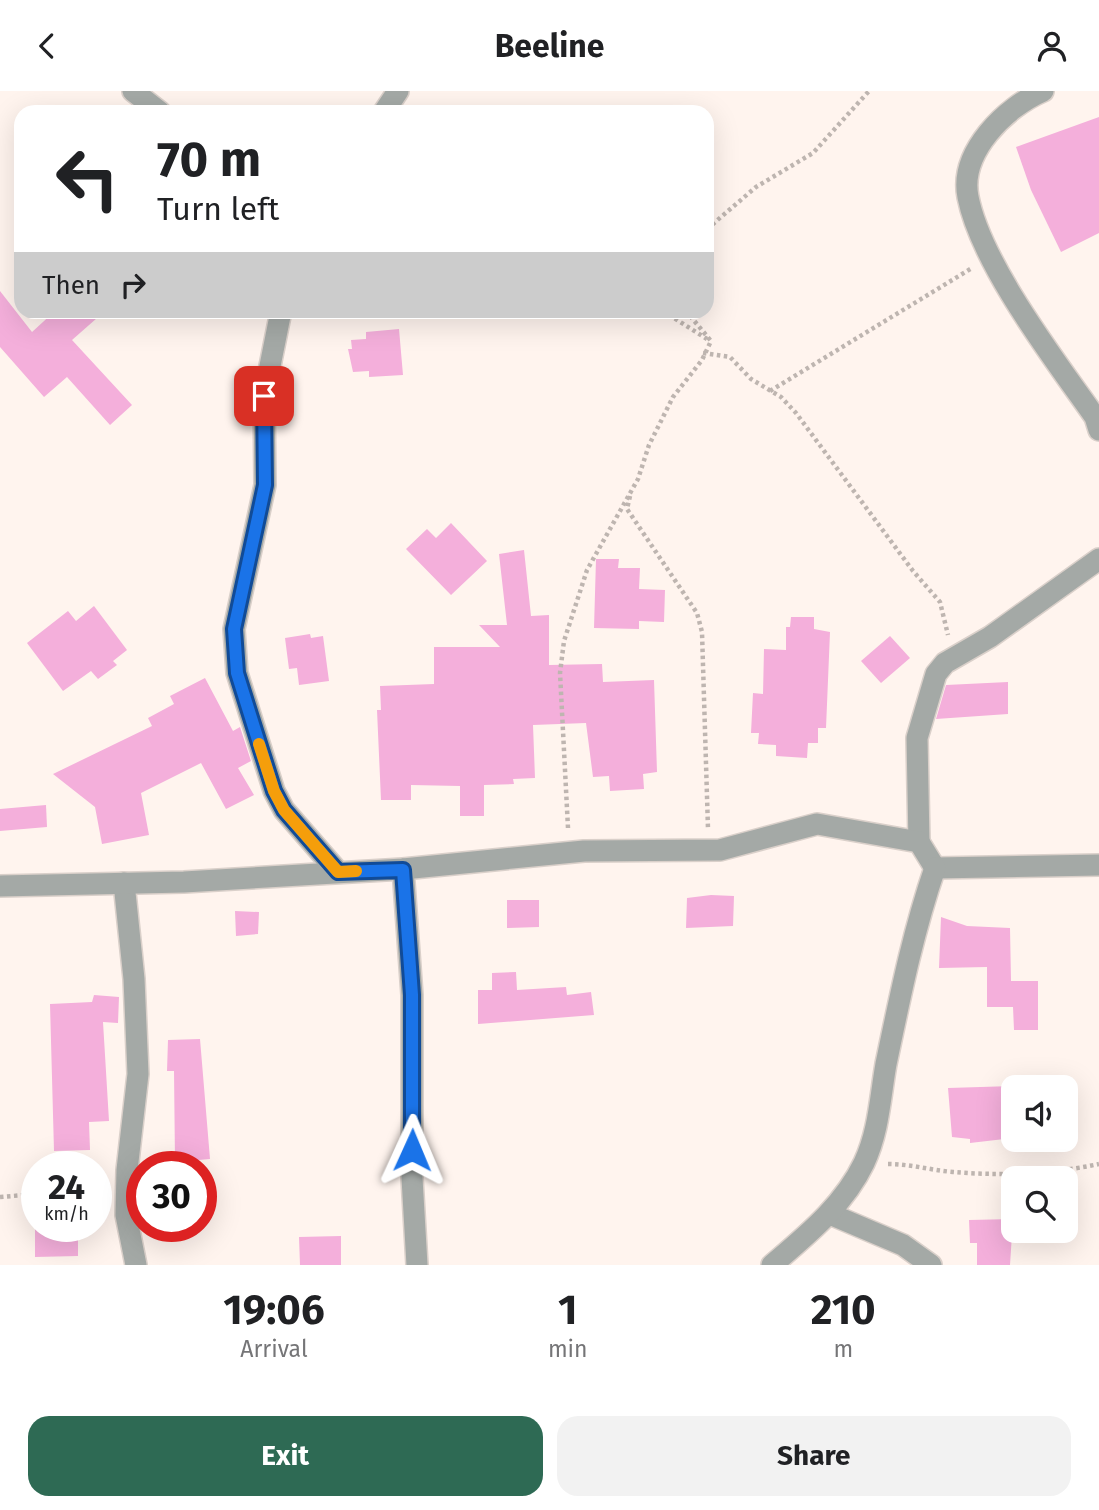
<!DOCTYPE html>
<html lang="en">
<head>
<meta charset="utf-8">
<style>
	:root { --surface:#fff; --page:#f2f2f2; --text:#202124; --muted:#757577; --accent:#2e6a54 }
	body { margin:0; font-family:"Fira Sans",sans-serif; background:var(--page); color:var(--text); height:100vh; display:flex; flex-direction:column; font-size:26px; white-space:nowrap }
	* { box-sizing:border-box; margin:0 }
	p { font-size:23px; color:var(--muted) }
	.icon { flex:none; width:38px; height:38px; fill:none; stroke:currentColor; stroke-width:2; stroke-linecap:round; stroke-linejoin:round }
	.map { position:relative; height:1174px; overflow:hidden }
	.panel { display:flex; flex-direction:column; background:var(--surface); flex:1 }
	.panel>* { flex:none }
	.hud { position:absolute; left:14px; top:14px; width:700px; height:214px; border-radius:21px; box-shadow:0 7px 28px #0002; background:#fff; color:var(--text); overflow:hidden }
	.fabs { position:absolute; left:1001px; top:984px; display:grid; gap:14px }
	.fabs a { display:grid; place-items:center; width:77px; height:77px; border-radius:14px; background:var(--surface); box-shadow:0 7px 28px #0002; font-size:35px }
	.speed { position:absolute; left:21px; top:1060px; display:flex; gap:14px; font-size:35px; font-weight:700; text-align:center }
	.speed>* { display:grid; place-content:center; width:91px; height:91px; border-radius:50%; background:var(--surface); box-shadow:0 7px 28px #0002; line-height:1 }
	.speed small { font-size:18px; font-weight:400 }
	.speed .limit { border:10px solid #d22; background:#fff; color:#111 }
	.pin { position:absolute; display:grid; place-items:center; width:60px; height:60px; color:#fff; margin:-30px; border-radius:14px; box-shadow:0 4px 10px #0006 }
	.me { position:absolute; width:77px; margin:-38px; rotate:1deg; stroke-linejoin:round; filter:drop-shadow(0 0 5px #0008) }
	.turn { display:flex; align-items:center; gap:24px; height:147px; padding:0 28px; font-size:32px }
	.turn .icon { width:91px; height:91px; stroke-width:2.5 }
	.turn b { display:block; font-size:49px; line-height:60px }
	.then { display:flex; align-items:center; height:66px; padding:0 28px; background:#0003; gap:14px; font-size:26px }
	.eta { display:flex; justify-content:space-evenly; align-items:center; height:119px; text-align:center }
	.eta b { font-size:42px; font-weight:700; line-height:49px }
	.cta { display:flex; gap:14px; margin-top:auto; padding:14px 28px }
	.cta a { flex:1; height:80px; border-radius:21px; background:var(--accent); color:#fff; font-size:28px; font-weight:700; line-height:80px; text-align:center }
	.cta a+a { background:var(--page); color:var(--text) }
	header { display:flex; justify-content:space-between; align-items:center; height:91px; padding:0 28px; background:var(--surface); font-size:32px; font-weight:700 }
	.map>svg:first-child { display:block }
</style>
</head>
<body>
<header><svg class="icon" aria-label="back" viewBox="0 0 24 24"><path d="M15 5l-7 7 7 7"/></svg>Beeline<svg class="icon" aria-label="person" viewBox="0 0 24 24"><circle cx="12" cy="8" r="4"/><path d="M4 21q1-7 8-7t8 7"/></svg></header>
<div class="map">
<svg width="1099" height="1174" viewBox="0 0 1099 1174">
	<rect width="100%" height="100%" fill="#fff4ee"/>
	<!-- building -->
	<g fill="#f4afdb">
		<path d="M 1099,26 L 1099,142 L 1061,161 L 1031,99 L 1016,56 Z"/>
		<path d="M 0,200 L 32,241 L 55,220 L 105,220 L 72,249 L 132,314 L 110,334 L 67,286 L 44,306 L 0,256 Z"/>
		<path d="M 399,238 L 403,284 L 369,286 L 369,280 L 353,281 L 348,258 L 352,258 L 351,249 L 366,248 L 366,241 Z"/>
		<path d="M 451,432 L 487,470 L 451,504 L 406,458 L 427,438 L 436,447 Z"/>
		<path d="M 524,459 L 531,525 L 549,524 L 549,574 L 602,573 L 603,591 L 654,589 L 657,681 L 643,683 L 644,698 L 610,700 L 609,685 L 593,686 L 586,632 L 533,634 L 535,687 L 513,688 L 514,693 L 484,694 L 484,725 L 460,725 L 460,695 L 411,694 L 411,709 L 381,709 L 377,619 L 381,619 L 380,595 L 434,593 L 434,556 L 500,556 L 479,534 L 507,534 L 499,463 Z"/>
		<path d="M 596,468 L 619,468 L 618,477 L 640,477 L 639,498 L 665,499 L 664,531 L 639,530 L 639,538 L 594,537 Z"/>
		<path d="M 94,515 L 127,559 L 113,570 L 117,574 L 98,588 L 91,580 L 63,600 L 27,552 L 68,520 L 76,530 Z"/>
		<path d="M 791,526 L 814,526 L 814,538 L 830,541 L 826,637 L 818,637 L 818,652 L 808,652 L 807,667 L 776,665 L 776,654 L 758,653 L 759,642 L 751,642 L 753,602 L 763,603 L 764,558 L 786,559 L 786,536 L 790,536 Z"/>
		<path d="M 310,543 L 311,547 L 323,545 L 329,590 L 299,594 L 297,577 L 289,578 L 285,547 Z"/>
		<path d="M 890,545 L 910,567 L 881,592 L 861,570 Z"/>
		<path d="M 205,587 L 233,640 L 240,636 L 251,670 L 238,677 L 254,704 L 226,718 L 201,672 L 141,702 L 149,744 L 102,753 L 95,716 L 53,683 L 152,635 L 148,627 L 174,613 L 170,605 Z"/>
		<path d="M 1008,591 L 1008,623 L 936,628 L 946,594 Z"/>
		<path d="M 46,714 L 47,736 L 0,740 L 0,718 Z"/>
		<path d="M 711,804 L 734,805 L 733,835 L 686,837 L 687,807 Z"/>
		<path d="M 507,809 L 539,809 L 539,836 L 507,837 Z"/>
		<path d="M 235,820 L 259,821 L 258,843 L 236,845 Z"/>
		<path d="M 941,826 L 967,835 L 1010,837 L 1011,890 L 1038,890 L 1038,939 L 1014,939 L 1013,916 L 987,916 L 987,876 L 939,877 Z"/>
		<path d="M 516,881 L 517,899 L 566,896 L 567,904 L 591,901 L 594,924 L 478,933 L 478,899 L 492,899 L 492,882 Z"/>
		<path d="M 94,904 L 119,906 L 118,932 L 103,931 L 109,1030 L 89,1031 L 90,1059 L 54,1060 L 50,913 L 92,911 Z"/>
		<path d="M 200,948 L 210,1068 L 175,1071 L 174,980 L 167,980 L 168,949 Z"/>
		<path d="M 1013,995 L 1013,1047 L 970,1052 L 970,1048 L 952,1046 L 948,997 Z"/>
		<path d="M 1013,1128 L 1010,1174 L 977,1174 L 977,1152 L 970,1152 L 969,1129 Z"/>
		<path d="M 35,1136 L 78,1136 L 78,1165 L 35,1166 Z"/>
		<path d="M 341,1145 L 341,1174 L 300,1174 L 299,1146 Z"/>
	</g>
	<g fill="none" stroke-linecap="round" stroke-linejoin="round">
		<!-- minor casing -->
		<g stroke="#dad0ca" stroke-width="24">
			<g id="minor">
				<path d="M 133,0 L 160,21"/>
				<path d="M 1043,0 C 1006,16 959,61 968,106 C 981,173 1055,269 1095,326 L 1099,339"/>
				<path d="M 384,21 L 398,0"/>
				<path d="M 281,220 L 264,305 L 265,394 L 234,538 L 237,582 L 274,700 L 284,719 L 338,781"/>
				<path d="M 919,751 L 917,647 L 936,583 L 945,572 L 990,546 L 1099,468"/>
				<path d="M 403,778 L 412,904 L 412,1087 L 417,1174"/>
				<path d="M 124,792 L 134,888 L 138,983 L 127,1079 L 126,1124 L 136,1174"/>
				<path d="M 0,795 L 184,791 L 403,778 L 584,760 L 720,759 L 817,733 L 919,751 L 935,777 L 1099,774"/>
				<path d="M 830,1123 L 903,1154 L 931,1174"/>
				<path d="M 772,1174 C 807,1144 844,1114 864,1072 C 879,1040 880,1007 886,973 C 900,906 913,841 935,777"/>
			</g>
		</g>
		<!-- path -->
		<g stroke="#beb5b0" stroke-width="4.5" stroke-dasharray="3.5 3.5" stroke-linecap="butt">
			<path d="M 707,138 L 756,96 L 813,62 L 869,0"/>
			<path d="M 663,220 L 707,248"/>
			<path d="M 703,262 L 730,266 L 751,288 L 781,306 L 796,322 L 913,480 L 940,511 L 948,544"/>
			<path d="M 770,300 L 972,177"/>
			<path d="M 630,405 L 627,418 L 697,522 L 702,541 L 708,738"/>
			<path d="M 568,737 L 560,582 L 564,550 L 587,479 L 638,388 L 649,354 L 673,306 L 702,269 L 711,250 L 686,220"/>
			<path d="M 888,1073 C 910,1073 930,1079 953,1081 C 1000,1085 1052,1083 1099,1073"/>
			<path d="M 0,1106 L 37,1103"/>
		</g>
		<!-- minor -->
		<use href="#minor" stroke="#a4a9a6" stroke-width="21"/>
	</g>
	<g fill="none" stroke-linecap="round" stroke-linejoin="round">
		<!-- route casing -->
		<g stroke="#114b97" stroke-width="18">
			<path id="route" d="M 264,305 L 265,394 L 234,538 L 237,582 L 274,700 L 284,719 L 338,781 L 403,779 L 412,904 L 412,1059"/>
		</g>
		<!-- route -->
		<use href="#route" stroke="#1a73e8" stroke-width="12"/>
		<!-- slow -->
		<path stroke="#f59e0b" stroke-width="12" d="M 259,653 L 274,700 L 284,719 L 338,781 L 356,780"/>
	</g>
</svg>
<div class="fabs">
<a><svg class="icon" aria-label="sound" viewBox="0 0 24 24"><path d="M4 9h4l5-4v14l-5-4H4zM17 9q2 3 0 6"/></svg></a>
<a><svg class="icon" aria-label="search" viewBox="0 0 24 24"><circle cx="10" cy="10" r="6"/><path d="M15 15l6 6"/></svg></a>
</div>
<div class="speed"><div>24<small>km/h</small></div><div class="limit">30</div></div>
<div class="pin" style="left:264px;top:305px;background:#d93025"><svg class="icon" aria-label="arrive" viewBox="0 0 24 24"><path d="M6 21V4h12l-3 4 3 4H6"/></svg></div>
<svg class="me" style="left:412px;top:1059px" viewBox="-20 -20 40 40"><path d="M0-17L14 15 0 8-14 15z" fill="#1a73e8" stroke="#fff" stroke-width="4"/></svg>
<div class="hud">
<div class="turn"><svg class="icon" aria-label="left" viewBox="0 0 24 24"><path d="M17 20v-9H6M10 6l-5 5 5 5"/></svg><div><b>70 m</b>Turn left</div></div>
<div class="then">Then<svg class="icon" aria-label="right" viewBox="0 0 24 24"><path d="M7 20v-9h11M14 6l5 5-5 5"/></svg></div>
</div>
</div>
<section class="panel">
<div class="eta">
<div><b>19:06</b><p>Arrival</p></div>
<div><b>1</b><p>min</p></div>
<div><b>210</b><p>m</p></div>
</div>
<div class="cta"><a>Exit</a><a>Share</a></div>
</section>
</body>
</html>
